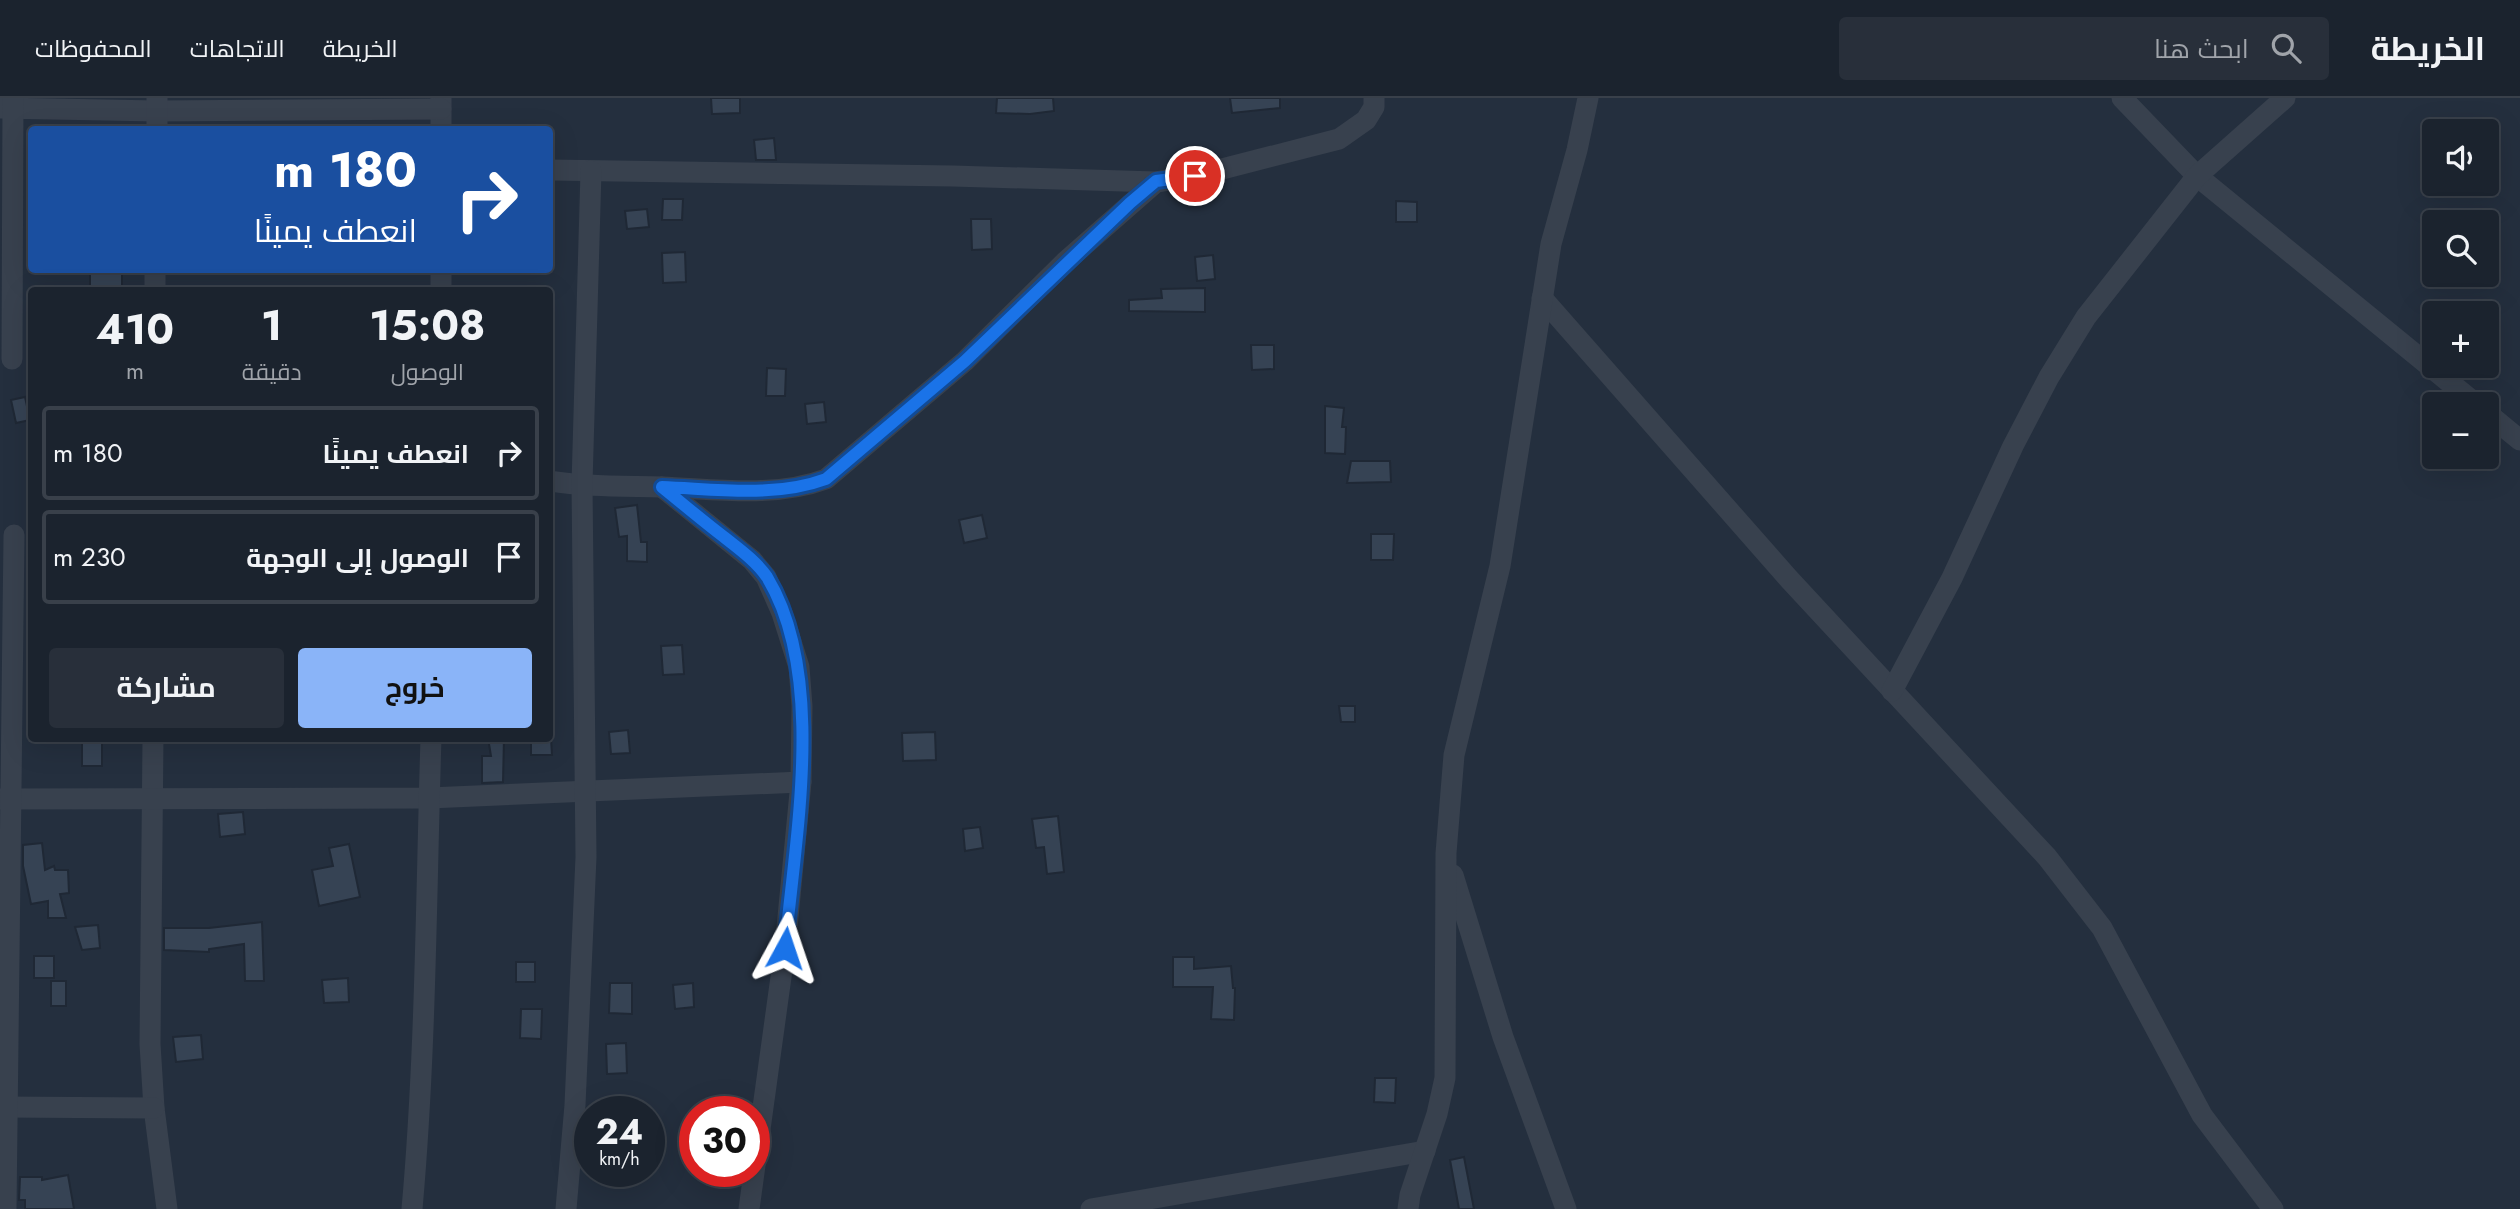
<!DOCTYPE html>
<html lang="ar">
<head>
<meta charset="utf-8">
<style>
	:root { --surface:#1b232e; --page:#282f3a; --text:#f1f3f6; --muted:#a0a4aa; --line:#39404a; --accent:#8ab4f8 }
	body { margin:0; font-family:Jost,Cairo,sans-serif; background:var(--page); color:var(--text); direction:rtl; height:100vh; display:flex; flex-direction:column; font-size:26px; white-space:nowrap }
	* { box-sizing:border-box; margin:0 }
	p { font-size:23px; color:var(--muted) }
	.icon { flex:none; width:38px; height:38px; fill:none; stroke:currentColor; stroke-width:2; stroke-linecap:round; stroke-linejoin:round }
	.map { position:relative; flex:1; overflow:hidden; direction:ltr }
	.drawer { position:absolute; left:28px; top:189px; width:525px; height:455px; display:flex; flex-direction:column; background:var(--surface); border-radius:7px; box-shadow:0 7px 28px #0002,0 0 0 2px var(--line); direction:rtl }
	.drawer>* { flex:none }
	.banner { position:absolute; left:28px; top:28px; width:525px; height:147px; border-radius:7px; box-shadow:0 7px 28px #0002,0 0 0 2px var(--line); direction:rtl; background:#1a4fa0; color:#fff; overflow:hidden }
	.fabs { position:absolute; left:2422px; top:21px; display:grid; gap:14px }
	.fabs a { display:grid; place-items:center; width:77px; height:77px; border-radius:7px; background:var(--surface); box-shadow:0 7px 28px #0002,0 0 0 2px var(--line); font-size:35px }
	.speed { position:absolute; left:574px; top:998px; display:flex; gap:14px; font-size:35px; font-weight:700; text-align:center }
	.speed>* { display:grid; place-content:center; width:91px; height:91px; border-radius:50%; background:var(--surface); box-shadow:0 7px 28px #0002,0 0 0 2px var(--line); line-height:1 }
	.speed small { font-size:18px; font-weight:400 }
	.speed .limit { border:10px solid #d22; background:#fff; color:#111 }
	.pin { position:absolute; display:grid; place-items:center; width:60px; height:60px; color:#fff; margin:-30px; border:4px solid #fff; border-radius:50%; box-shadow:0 2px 7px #0007 }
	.me { position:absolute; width:77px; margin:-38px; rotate:5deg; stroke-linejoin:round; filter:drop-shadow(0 0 5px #0008) }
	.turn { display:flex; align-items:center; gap:24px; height:147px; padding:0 21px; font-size:32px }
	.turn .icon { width:91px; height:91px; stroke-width:2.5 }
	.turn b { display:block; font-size:49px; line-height:60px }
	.eta { display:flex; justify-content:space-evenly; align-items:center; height:119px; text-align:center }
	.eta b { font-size:42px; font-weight:700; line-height:49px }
	.primary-button { display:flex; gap:14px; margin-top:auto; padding:14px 21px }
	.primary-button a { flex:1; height:80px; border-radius:7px; background:var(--accent); color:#111; font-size:28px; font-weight:700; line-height:80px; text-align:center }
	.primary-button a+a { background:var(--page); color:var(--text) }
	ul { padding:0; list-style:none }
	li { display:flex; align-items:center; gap:21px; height:94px; margin:0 14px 10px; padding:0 7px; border:4px solid var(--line); border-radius:7px }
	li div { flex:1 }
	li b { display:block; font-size:26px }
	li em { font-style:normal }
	header { display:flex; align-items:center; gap:42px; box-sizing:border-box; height:98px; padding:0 35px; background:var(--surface); border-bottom:2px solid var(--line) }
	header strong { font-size:33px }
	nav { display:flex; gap:38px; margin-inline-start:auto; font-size:24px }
	.search { width:490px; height:63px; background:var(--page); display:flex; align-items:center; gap:18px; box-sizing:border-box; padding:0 24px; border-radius:7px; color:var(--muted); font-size:26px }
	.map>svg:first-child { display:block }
</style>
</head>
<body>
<header>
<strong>الخريطة</strong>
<div class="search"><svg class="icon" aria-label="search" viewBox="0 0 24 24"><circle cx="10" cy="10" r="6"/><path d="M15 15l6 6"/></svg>ابحث هنا</div>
<nav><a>الخريطة</a><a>الاتجاهات</a><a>المحفوظات</a></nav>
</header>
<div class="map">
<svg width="2520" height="1111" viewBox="0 0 2520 1111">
	<rect width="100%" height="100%" fill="#242f3e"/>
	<!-- building -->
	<g fill="#364354" stroke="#1f2835" stroke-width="2">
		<path d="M 711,0 L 740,0 L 740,15 L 712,16 Z"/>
		<path d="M 997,0 L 1053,0 L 1054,13 L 1030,16 L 996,15 Z"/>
		<path d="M 1230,0 L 1280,0 L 1280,10 L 1232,15 Z"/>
		<path d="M 774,40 L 776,62 L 756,62 L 754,42 Z"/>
		<path d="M 663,101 L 683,101 L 682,122 L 662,122 Z"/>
		<path d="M 1396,103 L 1417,104 L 1417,124 L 1396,124 Z"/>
		<path d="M 647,111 L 649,129 L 627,131 L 625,113 Z"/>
		<path d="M 971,121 L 991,121 L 992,151 L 972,152 Z"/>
		<path d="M 685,154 L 686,184 L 663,185 L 662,155 Z"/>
		<path d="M 1213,157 L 1215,181 L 1197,183 L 1195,159 Z"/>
		<rect x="90" y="172" width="32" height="20"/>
		<path d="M 1205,190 L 1205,214 L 1129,213 L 1129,202 L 1162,200 L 1161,191 Z"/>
		<path d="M 1251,247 L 1274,247 L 1274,271 L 1252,272 Z"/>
		<path d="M 767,270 L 786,271 L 785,298 L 766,298 Z"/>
		<path d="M 25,299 L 30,322 L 16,325 L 11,302 Z"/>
		<path d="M 824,304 L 826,324 L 807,326 L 805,306 Z"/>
		<path d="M 1325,308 L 1344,310 L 1342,329 L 1346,329 L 1345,356 L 1325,355 Z"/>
		<path d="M 1351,363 L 1390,363 L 1391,384 L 1347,385 Z"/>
		<path d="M 637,407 L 641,444 L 647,444 L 647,464 L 627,463 L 627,438 L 619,439 L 615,410 Z"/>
		<path d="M 982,417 L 987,440 L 964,445 L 959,422 Z"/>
		<path d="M 1371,436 L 1394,436 L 1393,462 L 1371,462 Z"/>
		<path d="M 682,547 L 684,576 L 663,577 L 661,548 Z"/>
		<path d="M 1339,608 L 1355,608 L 1355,624 L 1341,624 Z"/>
		<path d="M 628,632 L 630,655 L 611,656 L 609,634 Z"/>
		<path d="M 935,634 L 936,662 L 903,663 L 902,635 Z"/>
		<rect x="82" y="640" width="20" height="28"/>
		<path d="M 488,640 L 504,640 L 503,684 L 482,685 L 482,658 L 491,658 Z"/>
		<path d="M 531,640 L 551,640 L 552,657 L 531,657 Z"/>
		<path d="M 243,714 L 245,736 L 220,739 L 218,716 Z"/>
		<path d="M 1058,718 L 1064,774 L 1047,776 L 1044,749 L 1036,750 L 1032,721 Z"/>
		<path d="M 980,729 L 983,750 L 965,753 L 963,731 Z"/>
		<path d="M 42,745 L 45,772 L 54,768 L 55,772 L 68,772 L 69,795 L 60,796 L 66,820 L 48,820 L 48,803 L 31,806 L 23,768 L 23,747 Z"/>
		<path d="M 349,746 L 360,799 L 319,808 L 312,772 L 333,768 L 329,750 Z"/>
		<path d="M 262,824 L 264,883 L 245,883 L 244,846 L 209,851 L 209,854 L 164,852 L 164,830 L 209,830 Z"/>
		<path d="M 98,827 L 100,850 L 82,852 L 75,829 Z"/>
		<rect x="34" y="858" width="20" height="22"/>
		<path d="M 1173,859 L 1194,859 L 1194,871 L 1231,868 L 1233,890 L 1235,890 L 1234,922 L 1211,921 L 1213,889 L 1173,889 Z"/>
		<rect x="516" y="864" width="19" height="20"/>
		<path d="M 348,880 L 349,904 L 324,905 L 322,882 Z"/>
		<rect x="51" y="883" width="15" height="25"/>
		<path d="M 610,885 L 632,885 L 632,916 L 609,915 Z"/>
		<path d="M 693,885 L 694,909 L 675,911 L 673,887 Z"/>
		<path d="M 521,911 L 542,911 L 541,941 L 520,940 Z"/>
		<path d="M 201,937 L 203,961 L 176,964 L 173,939 Z"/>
		<path d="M 626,945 L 627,975 L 607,976 L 606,946 Z"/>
		<path d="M 1375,980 L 1396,980 L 1395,1005 L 1374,1004 Z"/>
		<path d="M 1464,1059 L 1474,1111 L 1459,1111 L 1450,1062 Z"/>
		<path d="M 68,1077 L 74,1111 L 25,1111 L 25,1102 L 19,1102 L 20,1079 L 42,1079 L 42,1082 Z"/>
	</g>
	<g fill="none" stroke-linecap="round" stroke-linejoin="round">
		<!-- minor -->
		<g stroke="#38414e" stroke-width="21">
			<path d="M 441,0 L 441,32"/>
			<path d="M 2122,0 L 2197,78 L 2476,306"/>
			<path d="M 0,10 L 157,13 L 441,11"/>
			<path d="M 157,32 L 157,0"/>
			<path d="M 550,72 L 953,78 L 1156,84 L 1195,78 L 1339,41 L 1366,22 L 1374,9 L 1374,0"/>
			<path d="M 155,192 L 155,172"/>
			<path d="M 441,192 L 441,172"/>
			<path d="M 1542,200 L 1789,481 L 2047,759 L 2102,830 L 2202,1017 L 2273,1111"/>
			<path d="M 12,261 L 13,0"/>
			<path d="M 2487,315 L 2520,342"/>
			<path d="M 550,383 C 586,389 625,388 662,389 C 716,391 775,400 826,381 L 965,263 L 1065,164 L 1156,84"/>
			<path d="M 662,389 L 752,462 L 766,479 L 782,515 L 799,569 L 802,608 L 801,684 L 785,850 L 749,1111"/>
			<path d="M 1892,593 L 1952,480 L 2013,348 L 2049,279 L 2086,219 L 2197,78 L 2285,0"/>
			<path d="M 153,640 L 150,946 L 154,1010 L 167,1111"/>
			<path d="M 0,701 L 429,700 L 801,684"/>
			<path d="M 1453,777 L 1503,939 L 1566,1111"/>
			<path d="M 0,1009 L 154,1010"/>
			<path d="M 6,1111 L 14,437"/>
			<path d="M 412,1111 C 426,954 426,798 431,640"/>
			<path d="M 566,1111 L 575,1007 L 586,759 L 582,386 L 591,73"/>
			<path d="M 1091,1111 L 1425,1053"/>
			<path d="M 1408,1111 L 1410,1097 L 1437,1016 L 1445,980 L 1446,755 L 1454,657 L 1500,468 L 1551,146 L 1577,52 L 1588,0"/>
		</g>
	</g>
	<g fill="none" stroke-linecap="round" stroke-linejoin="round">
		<!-- route casing -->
		<g stroke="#114b97" stroke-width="18">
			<path id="route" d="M 785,850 C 795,740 827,578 767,479 C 756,463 739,451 724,439 C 703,423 683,406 662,389 C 716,391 775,400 826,381 L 965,263 L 1130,105 L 1156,83 L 1195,78"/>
		</g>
		<!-- route -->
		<use href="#route" stroke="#1a73e8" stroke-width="12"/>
	</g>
</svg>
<div class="fabs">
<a><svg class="icon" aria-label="sound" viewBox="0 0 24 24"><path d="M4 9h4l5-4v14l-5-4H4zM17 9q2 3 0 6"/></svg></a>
<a><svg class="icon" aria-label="search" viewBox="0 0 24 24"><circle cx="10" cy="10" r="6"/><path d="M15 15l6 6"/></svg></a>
<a>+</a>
<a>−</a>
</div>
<div class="speed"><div>24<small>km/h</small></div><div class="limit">30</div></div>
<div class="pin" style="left:1195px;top:78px;background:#d93025"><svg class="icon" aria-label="arrive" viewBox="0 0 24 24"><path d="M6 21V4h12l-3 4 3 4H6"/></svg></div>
<svg class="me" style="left:785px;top:850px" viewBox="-20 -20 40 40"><path d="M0-17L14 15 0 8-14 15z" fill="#1a73e8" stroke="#fff" stroke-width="4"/></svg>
<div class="banner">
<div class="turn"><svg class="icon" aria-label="right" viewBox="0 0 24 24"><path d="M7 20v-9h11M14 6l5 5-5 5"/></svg><div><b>180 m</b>انعطف يمينًا</div></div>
</div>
<section class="drawer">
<div class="eta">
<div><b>15:08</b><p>الوصول</p></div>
<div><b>1</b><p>دقيقة</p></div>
<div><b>410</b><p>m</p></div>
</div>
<ul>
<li><svg class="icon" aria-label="right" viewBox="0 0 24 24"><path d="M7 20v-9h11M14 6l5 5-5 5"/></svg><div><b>انعطف يمينًا</b></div><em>180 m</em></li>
<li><svg class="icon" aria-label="arrive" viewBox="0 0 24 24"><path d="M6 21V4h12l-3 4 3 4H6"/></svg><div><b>الوصول إلى الوجهة</b></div><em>230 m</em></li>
</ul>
<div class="primary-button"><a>خروج</a><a>مشاركة</a></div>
</section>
</div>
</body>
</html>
